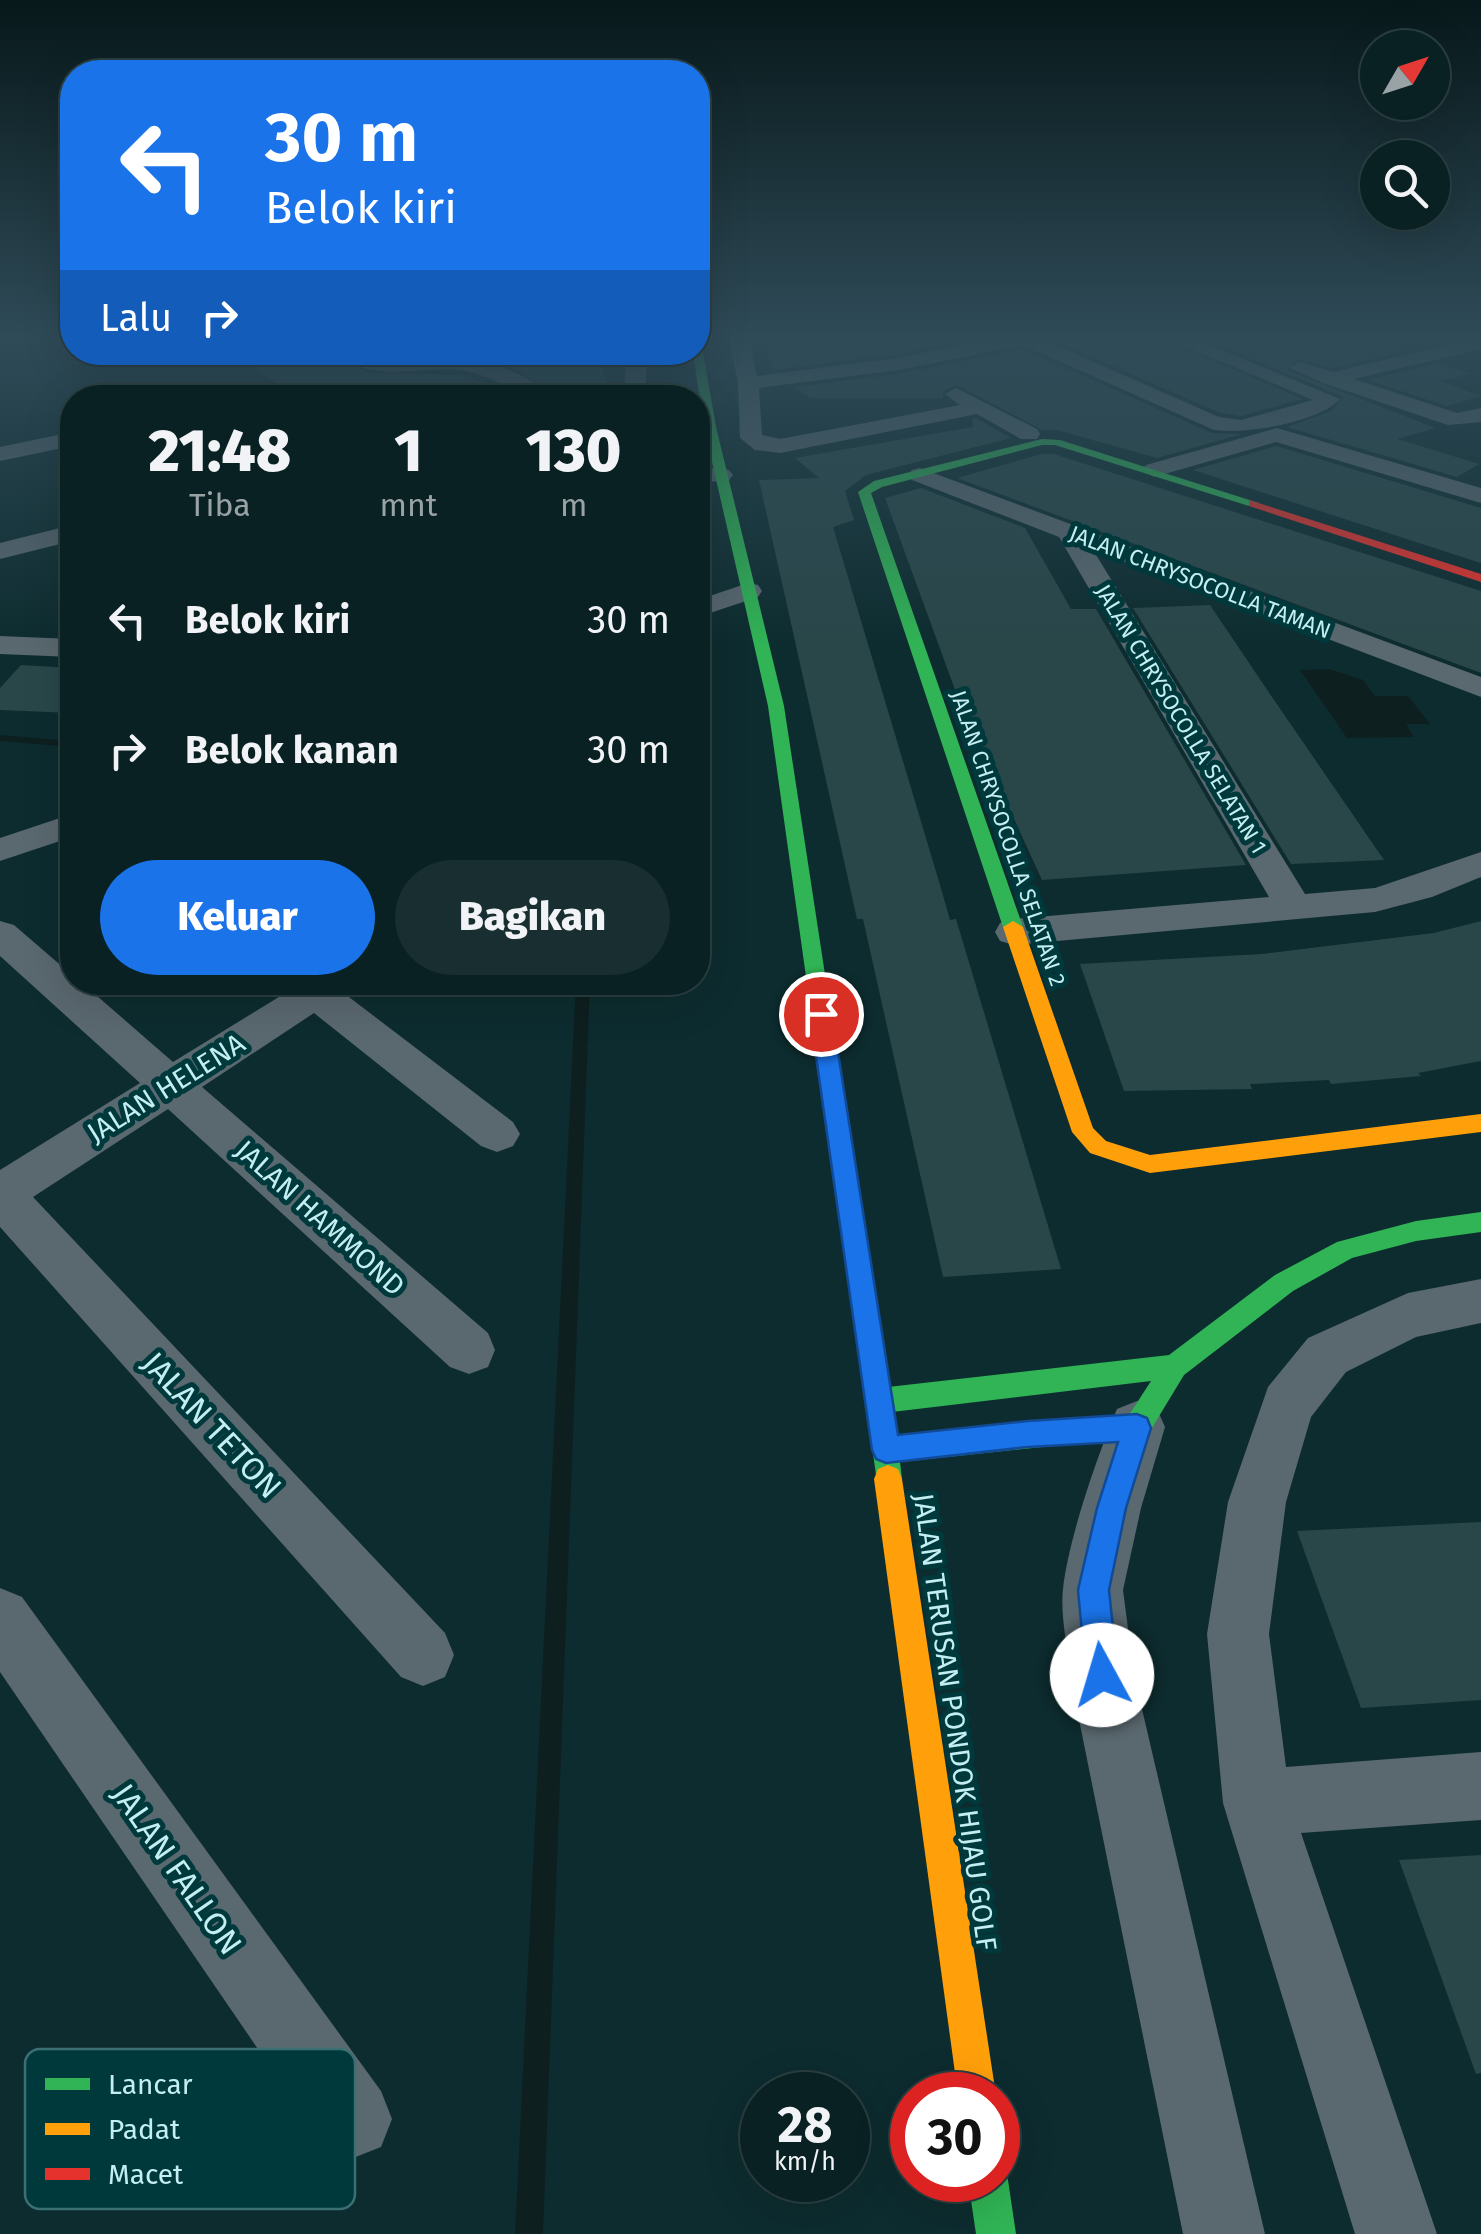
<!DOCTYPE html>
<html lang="id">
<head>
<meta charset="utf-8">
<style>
	:root { --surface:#0a2123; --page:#182e30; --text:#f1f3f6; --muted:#99a3a6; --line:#2a3e41; --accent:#1a73e8 }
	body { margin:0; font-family:"Fira Sans",sans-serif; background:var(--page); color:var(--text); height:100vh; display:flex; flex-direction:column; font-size:38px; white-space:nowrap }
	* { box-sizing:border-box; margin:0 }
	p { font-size:32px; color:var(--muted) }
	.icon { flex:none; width:55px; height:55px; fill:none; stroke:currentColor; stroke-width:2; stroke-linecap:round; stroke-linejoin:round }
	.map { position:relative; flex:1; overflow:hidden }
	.drawer { position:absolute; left:60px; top:385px; width:650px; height:610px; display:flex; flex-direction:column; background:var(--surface); border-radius:40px; box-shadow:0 10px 40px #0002,0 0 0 2px var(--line) }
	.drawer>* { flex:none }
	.hud { position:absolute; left:60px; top:60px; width:650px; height:305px; border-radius:40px; box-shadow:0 10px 40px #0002,0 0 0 2px var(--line); background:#1a73e8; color:#fff; overflow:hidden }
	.needle { width:65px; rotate:51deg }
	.tools { position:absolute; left:1360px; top:30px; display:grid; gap:20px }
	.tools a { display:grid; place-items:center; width:90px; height:90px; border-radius:50%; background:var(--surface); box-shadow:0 10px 40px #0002,0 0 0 2px var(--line); font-size:50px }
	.speed { position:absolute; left:740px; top:2072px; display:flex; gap:20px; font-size:50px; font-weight:700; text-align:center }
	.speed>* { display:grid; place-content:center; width:130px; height:130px; border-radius:50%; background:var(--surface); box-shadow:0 10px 40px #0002,0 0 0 2px var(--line); line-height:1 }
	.speed small { font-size:25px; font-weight:400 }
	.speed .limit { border:15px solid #d22; background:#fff; color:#111 }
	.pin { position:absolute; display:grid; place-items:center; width:85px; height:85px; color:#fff; margin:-42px; border:5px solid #fff; border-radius:50%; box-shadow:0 2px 10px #0007 }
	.me { position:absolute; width:110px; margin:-55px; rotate:354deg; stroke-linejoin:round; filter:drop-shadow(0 0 8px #0008) }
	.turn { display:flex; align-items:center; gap:35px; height:210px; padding:0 40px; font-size:45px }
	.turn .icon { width:130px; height:130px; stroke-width:2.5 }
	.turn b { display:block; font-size:70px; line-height:85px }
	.then { display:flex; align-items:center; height:95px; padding:0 40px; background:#0003; gap:20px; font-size:38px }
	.eta { display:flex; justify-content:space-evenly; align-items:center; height:170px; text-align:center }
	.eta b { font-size:60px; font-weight:800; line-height:70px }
	.primary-button { display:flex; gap:20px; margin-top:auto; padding:20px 40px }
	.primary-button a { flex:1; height:115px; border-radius:60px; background:var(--accent); color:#fff; font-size:40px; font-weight:800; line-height:115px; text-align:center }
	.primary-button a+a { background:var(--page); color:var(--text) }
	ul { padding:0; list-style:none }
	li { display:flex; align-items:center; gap:30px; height:130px; padding:0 40px }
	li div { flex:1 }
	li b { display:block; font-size:38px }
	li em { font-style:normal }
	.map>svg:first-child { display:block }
</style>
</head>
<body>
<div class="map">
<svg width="1481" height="2234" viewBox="0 0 1481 2234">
	<rect width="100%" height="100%" fill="#0d2c2f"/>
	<!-- water -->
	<path fill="#0e1f20" d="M 1329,669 L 1363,680 L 1375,696 L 1408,696 L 1430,724 L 1406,724 L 1414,737 L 1347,738 L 1300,670 Z"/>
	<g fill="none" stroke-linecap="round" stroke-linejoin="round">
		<!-- stream -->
		<g fill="#0e1f20" fill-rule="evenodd">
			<path d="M 0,735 L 72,741 L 72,747 L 0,741 Z"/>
			<path d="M 576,982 L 590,982 L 543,2234 L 515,2234 Z"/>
		</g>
	</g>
	<!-- building -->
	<g fill="#294749">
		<path d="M 762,335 L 985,335 L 985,336 L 897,354 L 773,370 Z"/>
		<path d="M 1077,335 L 1090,340 L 1108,335 L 1155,335 L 1302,399 L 1241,416 L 1220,413 L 1047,337 Z"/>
		<path d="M 1195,335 L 1361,335 L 1406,351 L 1333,368 L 1298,359 L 1287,370 L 1435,428 L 1397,439 L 1479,464 L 1457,477 L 1287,427 L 1331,411 L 1343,397 Z"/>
		<path d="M 1023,349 L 1212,433 L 1242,434 L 1157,458 L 1057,430 L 1042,430 L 958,385 L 943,391 L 943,398 L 811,398 L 794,387 L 898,374 Z"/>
		<path d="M 234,352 L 334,352 L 366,372 L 464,375 L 524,398 L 297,398 Z"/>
		<path d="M 366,352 L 521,352 L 527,356 L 594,352 L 614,398 L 556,398 L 516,369 L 468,355 L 391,357 Z"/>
		<path d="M 1439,363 L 1470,374 L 1440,381 L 1481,396 L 1447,406 L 1368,380 Z"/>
		<path d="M 976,418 L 1011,438 L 866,475 L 845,491 L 854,520 L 833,527 L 940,885 L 950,920 L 956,919 L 1061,1269 L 943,1277 L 863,919 L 857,919 L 759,480 L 819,478 L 795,458 L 973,427 L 972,419 Z"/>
		<path d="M 1276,446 L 1481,508 L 1481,563 L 1193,470 Z"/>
		<path d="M 1042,454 L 1054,454 L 1481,591 L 1481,673 L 957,478 Z"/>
		<path d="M 921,488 L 1025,528 L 1071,609 L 1096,609 L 1246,865 L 1042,880 L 987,760 L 981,760 L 977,750 L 885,498 Z"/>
		<path d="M 1210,605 L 1272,697 L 1384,860 L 1291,864 L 1133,608 Z"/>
		<path d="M 21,665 L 72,668 L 72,713 L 0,710 L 0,688 Z"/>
		<path d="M 1481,921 L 1481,1061 L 1418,1073 L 1421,1076 L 1331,1084 L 1329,1080 L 1250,1084 L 1252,1089 L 1124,1091 L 1080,964 L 1262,954 L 1434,933 Z"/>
		<path d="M 1481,1522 L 1481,1700 L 1361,1708 L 1297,1531 Z"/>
		<path d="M 1481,1855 L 1481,2073 L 1476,2074 L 1399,1860 Z"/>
	</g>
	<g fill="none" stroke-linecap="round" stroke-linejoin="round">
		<!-- street -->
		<g fill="#5a686f" fill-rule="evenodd">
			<path d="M 728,335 L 748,335 L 757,376 L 898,358 L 1007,335 L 1033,335 L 1219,417 L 1241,420 L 1313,400 L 1158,335 L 1185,335 L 1340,399 C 1318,423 1245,434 1214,430 L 1023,345 L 898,370 L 759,388 L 762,435 L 780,439 L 960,405 L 945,394 L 956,388 L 1037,429 L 1040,434 L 1037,439 L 1021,439 L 977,414 L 780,453 L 755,450 L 740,438 L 738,383 Z"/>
			<path d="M 1481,337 L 1481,349 L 1354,379 L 1457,413 L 1481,408 L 1481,422 L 1448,425 L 1323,383 L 1290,368 L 1300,362 L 1333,372 Z"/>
			<path d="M 338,352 C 360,352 373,361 391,361 C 407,362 422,357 438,357 C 475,356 526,370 552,398 C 514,398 500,377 465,371 C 422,363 374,387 338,352 Z"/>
			<path d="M 626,352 L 646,352 L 646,398 L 624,398 Z"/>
			<path d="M 1277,428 L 1481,488 L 1481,503 L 1276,442 L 1154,477 L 1142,470 L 1146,465 Z"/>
			<path d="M 72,432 L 72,446 L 0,461 L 0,447 Z"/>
			<path d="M 721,468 L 729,470 L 733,475 L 729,480 L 698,483 L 698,469 Z"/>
			<path d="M 920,468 L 1481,677 L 1481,697 L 1093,550 L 1305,894 L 1375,888 L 1481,852 L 1481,877 L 1432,897 L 1375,912 L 1014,945 L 1000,941 L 995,932 L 1000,923 L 1014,919 L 1269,897 L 1059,537 L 912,480 L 908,475 L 912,470 Z"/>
			<path d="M 72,525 L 72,541 L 0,559 L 0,543 Z"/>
			<path d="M 748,583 L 758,585 L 762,591 L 758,597 L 698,617 L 698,600 Z"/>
			<path d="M 0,636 L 72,639 L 72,657 L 0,654 Z"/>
			<path d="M 72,814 L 72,837 L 0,861 L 0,838 Z"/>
			<path d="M 0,921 L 14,925 L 72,975 L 72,982 L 81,982 L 173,1062 L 287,992 L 282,982 L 353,982 L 345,994 L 513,1122 L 520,1134 L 513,1146 L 497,1152 L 481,1146 L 314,1013 L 202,1087 L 488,1333 L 495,1350 L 488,1367 L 469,1374 L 450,1367 L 168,1109 L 33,1197 L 445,1633 L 454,1655 L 445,1677 L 423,1686 L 401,1677 L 0,1227 L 0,1170 L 140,1083 L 0,956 Z"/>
			<path d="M 1481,1279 L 1481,1323 L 1416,1337 L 1346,1372 L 1311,1417 L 1286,1502 L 1269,1634 L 1286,1767 L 1481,1752 L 1481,1820 L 1301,1833 L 1437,2234 L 1355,2234 L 1223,1803 L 1207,1634 L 1228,1502 L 1268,1387 L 1308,1338 L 1408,1293 Z"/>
			<path d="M 1137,1401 L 1157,1409 L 1165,1427 L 1141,1508 L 1123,1590 L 1134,1675 L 1265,2234 L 1183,2234 L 1070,1675 C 1068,1648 1060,1616 1063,1589 C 1068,1540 1098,1454 1117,1409 Z"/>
			<path d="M 0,1588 L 22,1597 L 381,2091 L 392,2119 L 381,2147 L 353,2158 L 325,2147 L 0,1672 Z"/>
		</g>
		<!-- fast -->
		<g fill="#30b455" fill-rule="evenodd">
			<path d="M 698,349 L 703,352 L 716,427 L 784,706 L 888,1387 L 1169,1355 L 1275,1275 L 1337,1242 L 1416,1221 L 1481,1212 L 1481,1232 L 1416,1241 L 1352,1258 L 1293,1291 L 1184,1375 L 1147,1436 L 900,1462 L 902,1479 L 898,1489 L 888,1493 L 878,1489 L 768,706 L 704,427 L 693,352 ZM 1151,1381 L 1129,1415 L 896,1436 L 892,1412 Z"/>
			<path d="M 1042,439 L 1060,440 L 1259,503 L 1249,506 L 1055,445 L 1042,445 L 882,487 L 871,493 L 1023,927 L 1013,933 L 1003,927 L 858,492 L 874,481 Z"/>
			<path d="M 998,2164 L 1002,2166 L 1008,2180 L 1016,2234 L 976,2234 L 968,2180 L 998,2180 Z"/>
		</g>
		<!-- slow -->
		<g fill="#ff9f0a" fill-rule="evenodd">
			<path d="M 1013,921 L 1023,927 L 1093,1128 L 1106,1141 L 1150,1155 L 1481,1114 L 1481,1132 L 1150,1173 L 1090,1153 L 1072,1132 L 1003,927 Z"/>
			<path d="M 888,1465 L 898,1469 L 902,1479 L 996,2095 L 958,2095 L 874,1479 L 878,1469 Z"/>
		</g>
		<!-- jam -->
		<path fill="#e5322d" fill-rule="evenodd" d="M 1249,500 L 1481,574 L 1481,582 L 1249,506 Z"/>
	</g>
	<!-- sky -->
	<linearGradient id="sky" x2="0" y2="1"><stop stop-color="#07181a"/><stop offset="0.52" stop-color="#2f4b58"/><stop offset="1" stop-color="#2f4b58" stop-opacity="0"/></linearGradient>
	<rect width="1481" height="648" fill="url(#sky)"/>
	<!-- route -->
	<path fill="#1a73e8" stroke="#114b97" stroke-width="2.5" d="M 821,1007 L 832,1014 L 898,1435 L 1028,1421 L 1137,1414 L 1147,1418 L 1151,1428 L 1126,1508 L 1109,1590 L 1118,1675 L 1113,1687 L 1102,1691 L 1090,1687 L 1086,1675 L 1078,1590 L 1097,1508 L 1118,1442 L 1028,1447 L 886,1463 L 876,1459 L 872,1450 L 810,1014 Z"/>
	<g text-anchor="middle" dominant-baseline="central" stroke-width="10" stroke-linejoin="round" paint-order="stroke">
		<!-- far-street labels -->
		<g font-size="22" fill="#c4eff2" stroke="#00393c">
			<text transform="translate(1200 582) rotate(21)">JALAN CHRYSOCOLLA TAMAN</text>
			<text transform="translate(1181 719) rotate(59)">JALAN CHRYSOCOLLA SELATAN 1</text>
			<text transform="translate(1008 838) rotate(71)">JALAN CHRYSOCOLLA SELATAN 2</text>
		</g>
		<!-- street labels -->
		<g font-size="28" fill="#c4eff2" stroke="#00393c">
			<text transform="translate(166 1088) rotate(-32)">JALAN HELENA</text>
			<text transform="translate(320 1218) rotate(42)">JALAN HAMMOND</text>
			<text transform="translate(955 1722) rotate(82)">JALAN TERUSAN PONDOK HIJAU GOLF</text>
		</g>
		<!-- near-street labels -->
		<g font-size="32" fill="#c4eff2" stroke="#00393c">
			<text transform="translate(212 1425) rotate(47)">JALAN TETON</text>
			<text transform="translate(177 1869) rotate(55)">JALAN FALLON</text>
		</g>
	</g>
	<!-- legend -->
	<rect x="25" y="2049" width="330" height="160" rx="15" fill="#00393c" stroke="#3b7073" stroke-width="2.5"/>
	<rect x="45" y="2078" width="45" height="12" fill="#30b455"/>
	<rect x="45" y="2123" width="45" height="12" fill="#ff9f0a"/>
	<rect x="45" y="2168" width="45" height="12" fill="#e5322d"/>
	<g font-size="28" fill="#c4eff2">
		<text x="108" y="2094">Lancar</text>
		<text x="108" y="2139">Padat</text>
		<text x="108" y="2184">Macet</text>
	</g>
</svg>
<div class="tools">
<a><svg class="needle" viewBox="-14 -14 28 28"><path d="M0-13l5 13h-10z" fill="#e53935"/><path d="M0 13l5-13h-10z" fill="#99a3a6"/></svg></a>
<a><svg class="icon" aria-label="search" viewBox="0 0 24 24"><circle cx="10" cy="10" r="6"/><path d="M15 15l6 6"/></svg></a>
</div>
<div class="speed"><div>28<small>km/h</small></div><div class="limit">30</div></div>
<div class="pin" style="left:821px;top:1014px;background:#d93025"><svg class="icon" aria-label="arrive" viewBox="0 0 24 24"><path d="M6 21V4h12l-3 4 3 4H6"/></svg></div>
<svg class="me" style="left:1102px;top:1675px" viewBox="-20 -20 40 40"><circle r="19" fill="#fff"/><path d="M0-13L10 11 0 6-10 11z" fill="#1a73e8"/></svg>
<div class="hud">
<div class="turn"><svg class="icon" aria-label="left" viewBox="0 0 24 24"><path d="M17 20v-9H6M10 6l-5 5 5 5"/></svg><div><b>30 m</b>Belok kiri</div></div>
<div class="then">Lalu<svg class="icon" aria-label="right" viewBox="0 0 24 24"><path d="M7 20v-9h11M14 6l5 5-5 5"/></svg></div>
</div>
<section class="drawer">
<div class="eta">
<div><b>21:48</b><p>Tiba</p></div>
<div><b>1</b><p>mnt</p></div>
<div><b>130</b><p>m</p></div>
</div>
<ul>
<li><svg class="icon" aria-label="left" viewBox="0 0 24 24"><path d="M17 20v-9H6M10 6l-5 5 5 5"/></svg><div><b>Belok kiri</b></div><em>30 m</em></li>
<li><svg class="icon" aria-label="right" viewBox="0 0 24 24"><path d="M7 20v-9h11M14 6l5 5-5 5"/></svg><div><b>Belok kanan</b></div><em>30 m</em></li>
</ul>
<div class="primary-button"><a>Keluar</a><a>Bagikan</a></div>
</section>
</div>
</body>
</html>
